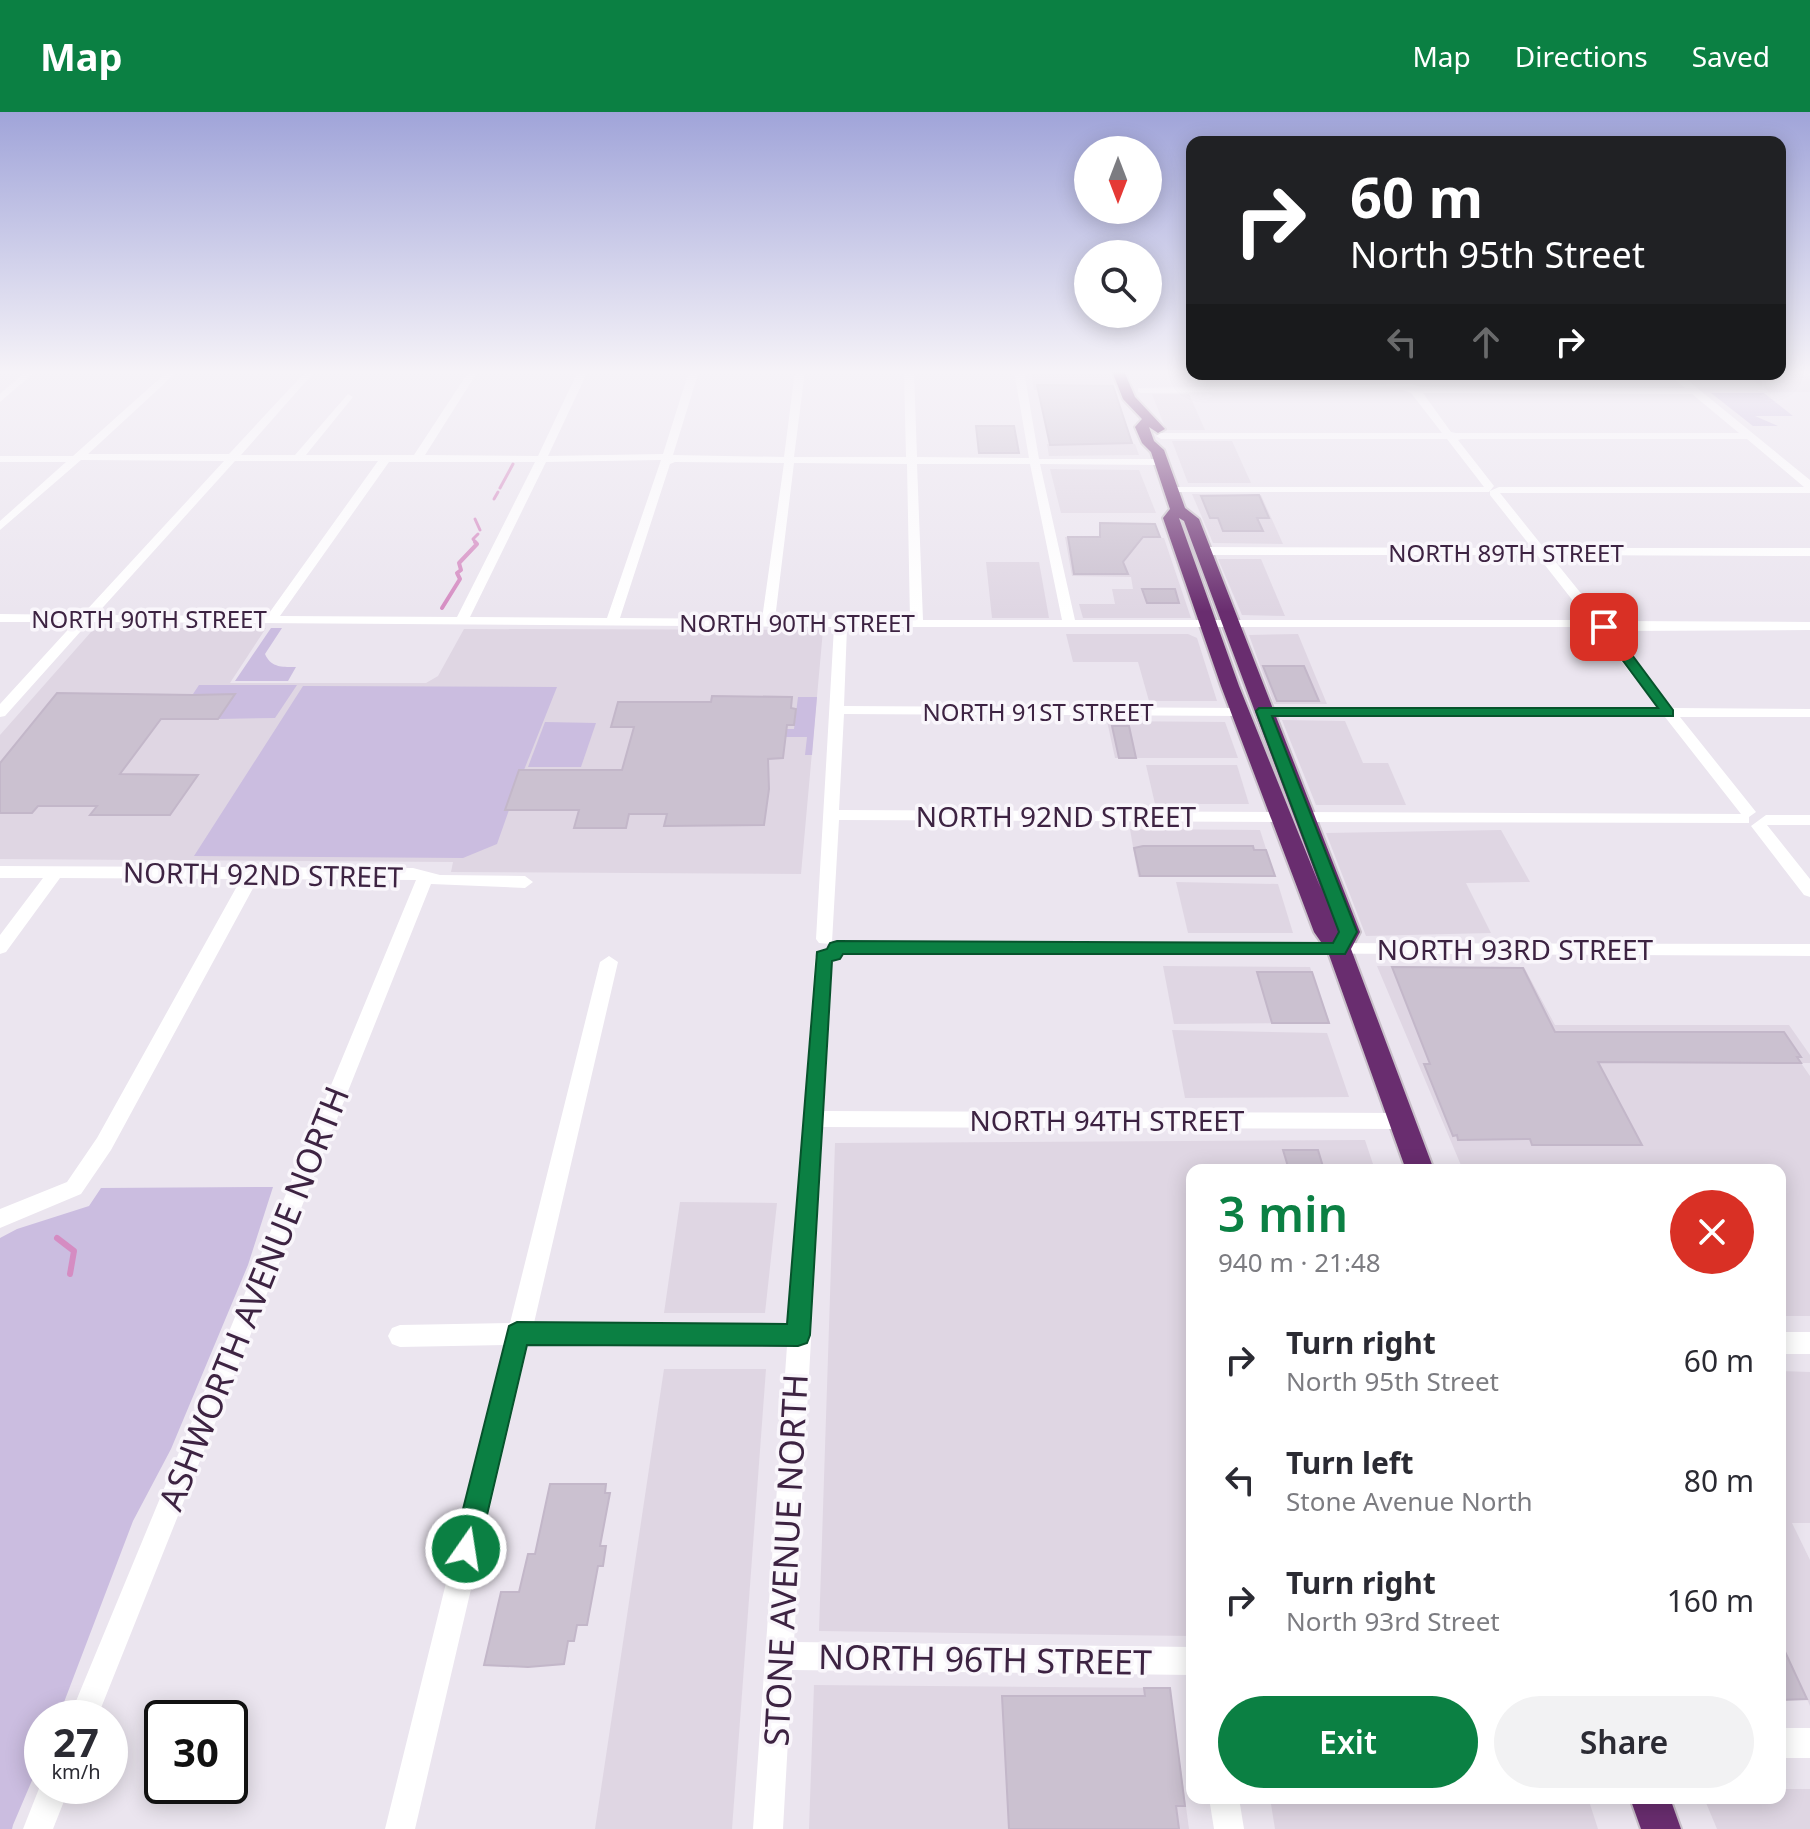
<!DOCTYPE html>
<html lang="en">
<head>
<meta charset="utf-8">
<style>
	:root { --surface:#fff; --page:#f2f2f3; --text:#2b2b33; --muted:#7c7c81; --accent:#0b8043 }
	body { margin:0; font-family:"Noto Sans",sans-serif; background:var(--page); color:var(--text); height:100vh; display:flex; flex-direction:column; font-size:30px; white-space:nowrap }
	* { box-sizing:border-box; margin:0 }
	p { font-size:26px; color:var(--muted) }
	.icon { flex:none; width:44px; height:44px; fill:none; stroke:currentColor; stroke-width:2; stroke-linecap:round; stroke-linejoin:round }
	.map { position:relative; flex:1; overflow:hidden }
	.details { position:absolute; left:1186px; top:1052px; width:600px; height:640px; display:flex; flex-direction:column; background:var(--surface); border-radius:16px; box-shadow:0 4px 20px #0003 }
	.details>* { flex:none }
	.hud { position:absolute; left:1186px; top:24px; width:600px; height:244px; border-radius:16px; box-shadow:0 4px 20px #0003; background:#202124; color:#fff; overflow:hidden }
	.needle { width:52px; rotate:180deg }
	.buttons { position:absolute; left:1074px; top:24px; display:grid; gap:16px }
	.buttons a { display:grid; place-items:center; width:88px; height:88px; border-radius:50%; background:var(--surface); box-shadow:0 4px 20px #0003; font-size:40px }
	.speed { position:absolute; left:24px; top:1588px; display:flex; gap:16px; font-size:40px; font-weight:700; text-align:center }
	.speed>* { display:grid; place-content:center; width:104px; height:104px; border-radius:50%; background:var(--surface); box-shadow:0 4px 20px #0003; line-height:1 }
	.speed small { font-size:20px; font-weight:400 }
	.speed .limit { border:4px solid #111; border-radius:12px; background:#fff; color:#111 }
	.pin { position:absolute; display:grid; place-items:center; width:68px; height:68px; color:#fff; margin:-34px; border-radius:16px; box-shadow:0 4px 12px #0006 }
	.me { position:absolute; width:88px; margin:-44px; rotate:13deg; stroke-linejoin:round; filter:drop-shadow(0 0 6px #0008) }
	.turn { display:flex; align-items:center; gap:28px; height:168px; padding:0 32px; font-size:36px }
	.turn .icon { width:104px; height:104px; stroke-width:2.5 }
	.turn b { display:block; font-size:56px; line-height:68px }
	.lanes { display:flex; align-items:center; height:76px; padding:0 32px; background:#0003; justify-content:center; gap:40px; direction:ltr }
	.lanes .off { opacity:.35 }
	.round { display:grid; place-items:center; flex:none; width:84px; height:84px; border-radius:42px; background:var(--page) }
	.summary { display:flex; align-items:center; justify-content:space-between; height:136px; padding:0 32px }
	h1 { font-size:48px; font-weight:600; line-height:60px; color:var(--accent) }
	.action { display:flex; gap:16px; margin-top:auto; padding:16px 32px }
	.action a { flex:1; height:92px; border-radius:48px; background:var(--accent); color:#fff; font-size:32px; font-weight:600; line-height:92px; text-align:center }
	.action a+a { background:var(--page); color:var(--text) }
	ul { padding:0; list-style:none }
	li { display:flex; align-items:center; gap:24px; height:120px; padding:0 32px }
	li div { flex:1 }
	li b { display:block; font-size:30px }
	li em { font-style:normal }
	header { display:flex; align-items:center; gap:48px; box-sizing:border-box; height:112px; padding:0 40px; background:var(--accent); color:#fff }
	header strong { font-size:38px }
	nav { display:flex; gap:44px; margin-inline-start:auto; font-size:28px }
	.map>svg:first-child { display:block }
</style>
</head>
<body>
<header>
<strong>Map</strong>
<nav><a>Map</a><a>Directions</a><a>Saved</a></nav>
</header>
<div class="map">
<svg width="1810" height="1717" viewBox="0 0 1810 1717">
	<rect width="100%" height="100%" fill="#ebe5ef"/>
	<!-- built -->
	<g fill="#dfd6e3">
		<path d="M 1031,259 L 1109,259 L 1115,278 L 1034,278 Z"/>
		<path d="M 1780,259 L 1798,259 L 1810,267 L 1810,280 L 1769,280 L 1745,262 L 1780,262 Z"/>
		<path d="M 1152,282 L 1189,282 L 1205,318 L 1166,318 Z"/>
		<path d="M 1172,329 L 1232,329 L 1251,371 L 1188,371 Z"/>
		<path d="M 1047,332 L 1135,332 L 1139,343 L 1049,344 Z"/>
		<path d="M 1050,357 L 1139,358 L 1156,401 L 1061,401 Z"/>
		<path d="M 1192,382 L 1261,383 L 1283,432 L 1213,431 Z"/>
		<path d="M 1065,425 L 1164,426 L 1191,506 L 1083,506 L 1079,492 L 1115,492 L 1112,477 L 1133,477 L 1131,465 L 1072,464 Z"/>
		<path d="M 1218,447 L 1261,447 L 1285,504 L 1242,503 Z"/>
		<path d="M 986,450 L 1039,450 L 1049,506 L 992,506 Z"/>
		<path d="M 100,516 L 266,516 L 230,571 L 426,571 L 438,564 L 464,517 L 823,518 L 801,762 L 451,760 L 453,750 L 0,747 L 0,623 L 91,520 Z"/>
		<path d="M 1066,522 L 1188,522 L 1197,526 L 1217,589 L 1149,589 L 1138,550 L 1073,550 Z"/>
		<path d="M 1298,522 L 1327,592 L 1274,592 L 1249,523 Z"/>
		<path d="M 1282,608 L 1345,609 L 1363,651 L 1388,651 L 1406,693 L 1316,693 Z"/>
		<path d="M 1107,609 L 1225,610 L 1238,646 L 1115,646 Z"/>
		<path d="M 1146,653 L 1237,653 L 1249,692 L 1155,692 Z"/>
		<path d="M 1130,717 L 1260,718 L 1275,765 L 1138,765 Z"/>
		<path d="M 1501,718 L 1530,770 L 1466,771 L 1491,821 L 1366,824 L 1326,721 Z"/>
		<path d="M 1176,770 L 1278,772 L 1293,821 L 1188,821 Z"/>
		<path d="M 1163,854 L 1310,855 L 1330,911 L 1174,912 Z"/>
		<path d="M 1377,854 L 1524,855 L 1555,913 L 1789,913 L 1810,943 L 1810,951 L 1801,951 L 1810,964 L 1810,1204 L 1780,1204 L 1780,1058 L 1463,1058 Z"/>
		<path d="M 1172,918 L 1327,921 L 1349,985 L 1185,986 Z"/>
		<path d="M 1365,1028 L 1375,1058 L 1192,1058 L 1192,1524 L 819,1519 L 835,1031 Z"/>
		<path d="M 680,1090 L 777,1091 L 765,1201 L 664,1201 Z"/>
		<path d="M 664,1257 L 766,1257 L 732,1717 L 595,1717 Z"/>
		<path d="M 1780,1259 L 1810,1260 L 1810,1411 L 1792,1411 L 1810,1448 L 1810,1594 L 1807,1587 L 1780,1588 Z"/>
		<path d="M 814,1573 L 1170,1576 L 1189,1717 L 809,1717 Z"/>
		<path d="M 1780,1677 L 1810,1677 L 1810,1717 L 1717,1717 L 1704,1686 L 1780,1686 Z"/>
		<path d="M 1270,1686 L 1588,1686 L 1598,1717 L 1275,1717 Z"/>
	</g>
	<!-- green -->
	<g fill="#cbbde0">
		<path d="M 1711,281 L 1764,281 L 1793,304 L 1755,304 L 1778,314 L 1753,314 Z"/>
		<path d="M 271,516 L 282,516 L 265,542 C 271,556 283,555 296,555 L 288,569 L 235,569 Z"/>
		<path d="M 199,573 L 297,573 L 275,606 L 218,607 L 234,583 L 193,582 Z"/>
		<path d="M 303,574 L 557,575 L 524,658 L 519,658 L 505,697 L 509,698 L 497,732 L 463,746 L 194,744 Z"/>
		<path d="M 798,585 L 817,585 L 812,643 L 805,643 L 807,625 L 780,625 L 780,617 L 794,617 Z"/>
		<path d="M 545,610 L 596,611 L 581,655 L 528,655 Z"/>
		<path d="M 273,1075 L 248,1153 L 171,1337 L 133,1409 L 58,1606 L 42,1606 L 42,1645 L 13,1713 L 12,1717 L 0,1717 L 0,1126 L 17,1117 L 89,1094 L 101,1076 Z"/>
	</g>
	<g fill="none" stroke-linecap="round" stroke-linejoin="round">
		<!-- stream-far2 -->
		<g stroke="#d58cc2" stroke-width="3">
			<path d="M 500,376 L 513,352"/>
			<path d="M 494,387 L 498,380"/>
			<path d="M 475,407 L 480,418"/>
			<path d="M 477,432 L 473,427 L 478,422"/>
		</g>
		<!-- stream-far1 -->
		<path stroke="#d58cc2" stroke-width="4" d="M 442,496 L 460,467 L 457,461 L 461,458 L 459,451 L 477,432 L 475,430"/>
		<!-- stream -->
		<path stroke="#d58cc2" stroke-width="6" d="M 57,1126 L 74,1139 L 70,1162"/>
	</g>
	<!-- building -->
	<g fill="#cbc1d0" stroke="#c3b7c9" stroke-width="2">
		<path d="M 1037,273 L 1113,274 L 1132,331 L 1050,333 Z"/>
		<path d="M 976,314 L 1014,314 L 1019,341 L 979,341 Z"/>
		<path d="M 1201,384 L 1259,383 L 1269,406 L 1257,406 L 1263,419 L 1223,419 L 1218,406 L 1210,406 Z"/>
		<path d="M 1100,411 L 1155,412 L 1160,425 L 1143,425 L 1123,450 L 1128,462 L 1074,462 L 1068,425 L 1100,425 Z"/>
		<path d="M 1142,477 L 1175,477 L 1179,491 L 1147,491 Z"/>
		<path d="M 1263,554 L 1304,554 L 1319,589 L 1277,589 Z"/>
		<path d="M 57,581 L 193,583 L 235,582 L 218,607 L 161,607 L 120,662 L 198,663 L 170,703 L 90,703 L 97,694 L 38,694 L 32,701 L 0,701 L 0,651 Z"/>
		<path d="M 712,584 L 792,585 L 791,596 L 796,597 L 794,613 L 787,613 L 783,646 L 768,647 L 769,677 L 764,713 L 664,714 L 667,702 L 629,702 L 626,716 L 574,716 L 579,698 L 505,698 L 519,658 L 622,658 L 634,615 L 611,615 L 618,590 L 711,590 Z"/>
		<path d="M 1112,614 L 1129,614 L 1136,646 L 1119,646 Z"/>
		<path d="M 1143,734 L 1253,734 L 1254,738 L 1266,738 L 1275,764 L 1140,764 L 1134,736 Z"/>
		<path d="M 1392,855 L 1523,856 L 1555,920 L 1784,920 L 1801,945 L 1797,945 L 1801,951 L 1598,950 L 1642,1033 L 1532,1033 L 1530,1027 L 1458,1028 L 1457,1023 L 1453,1024 L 1424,952 L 1430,952 Z"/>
		<path d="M 1257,860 L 1312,860 L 1329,911 L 1272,911 Z"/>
		<path d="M 1283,1038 L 1318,1038 L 1324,1058 L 1289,1058 Z"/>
		<path d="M 550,1372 L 606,1372 L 605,1381 L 610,1381 L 600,1434 L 606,1434 L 603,1454 L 598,1454 L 587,1513 L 577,1513 L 574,1529 L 568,1529 L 564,1552 L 528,1555 L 484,1553 L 501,1480 L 519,1480 L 528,1442 L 535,1442 Z"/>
		<path d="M 1780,1529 L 1807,1587 L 1780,1588 Z"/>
		<path d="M 1144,1576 L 1170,1576 L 1185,1694 L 1176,1694 L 1179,1717 L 1009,1717 L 1002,1584 L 1145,1584 Z"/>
	</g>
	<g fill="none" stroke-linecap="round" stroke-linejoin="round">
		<!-- highway casing -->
		<g stroke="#c9c1ca" stroke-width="4">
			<g id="highway">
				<path d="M 1112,259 L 1124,259 L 1135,285 L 1165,317 L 1158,321 L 1149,315 L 1154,329 L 1164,338 L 1185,396 L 1199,407 L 1360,820 L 1351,837 L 1434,1058 L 1406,1058 L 1328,840 L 1314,820 L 1221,574 L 1163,406 L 1170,397 L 1151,340 L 1142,331 L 1135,315 L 1142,307 L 1123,287 ZM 1179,406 L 1184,409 L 1321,777 L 1239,574 Z"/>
				<path d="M 1630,1686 L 1670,1686 L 1681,1717 L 1641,1717 Z"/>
			</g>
		</g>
		<!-- minor -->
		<g fill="#fff" fill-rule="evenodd">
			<path d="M 26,259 L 36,259 L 0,290 L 0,282 Z"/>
			<path d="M 168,259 L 178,259 L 88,342 L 229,342 L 306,259 L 315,259 L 241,343 L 295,343 L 348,282 L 353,285 L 306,343 L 414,343 L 469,259 L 478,259 L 425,343 L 538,344 L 578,259 L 588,259 L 548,344 L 663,342 L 689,259 L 699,259 L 673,343 L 784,345 L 795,259 L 805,259 L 794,345 L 906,345 L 904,259 L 914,259 L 917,345 L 1029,346 L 1014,259 L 1024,259 L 1039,347 L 1161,347 L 1166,350 L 1161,353 L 1040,352 L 1075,508 L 1588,508 L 1537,443 L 1202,443 L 1196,439 L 1202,435 L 1532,436 L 1490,383 L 1490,379 L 1499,375 L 1804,375 L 1747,327 L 1461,327 L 1458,328 L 1494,374 L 1489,380 L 1170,380 L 1166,379 L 1166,375 L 1484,375 L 1447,327 L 1161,327 L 1156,324 L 1161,321 L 1442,321 L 1411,281 L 1402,278 L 1141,281 L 1138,280 L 1138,276 L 1412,272 L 1420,275 L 1685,276 L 1669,262 L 1680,262 L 1810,368 L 1810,381 L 1500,381 L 1544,436 L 1810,436 L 1810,444 L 1550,443 L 1600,505 L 1599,514 L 1614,509 L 1810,510 L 1810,518 L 1611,519 L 1673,596 L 1810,597 L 1810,605 L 1680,605 L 1756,700 L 1749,705 L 1749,711 L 1304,710 L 1296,705 L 1304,700 L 1741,702 L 1665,605 L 1264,603 L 1257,599 L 1264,595 L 1658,596 L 1598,520 L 1598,515 L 847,515 L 844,594 L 1241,596 L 1248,600 L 1241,604 L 844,602 L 839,698 L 1283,700 L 1291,705 L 1283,710 L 839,708 L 832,830 L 1810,832 L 1810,844 L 831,839 L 830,832 L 819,831 L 816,827 L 834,515 L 89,510 L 5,604 L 0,605 L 0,592 L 75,510 L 0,510 L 0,502 L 82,503 L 224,349 L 81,348 L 0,418 L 0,409 L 66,350 L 0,350 L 0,344 L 73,344 ZM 1423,281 L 1692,282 L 1739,321 L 1456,321 L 1451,320 ZM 661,348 L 607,506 L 470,505 L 546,350 ZM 235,349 L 378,349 L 267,504 L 96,503 ZM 389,350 L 535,350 L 457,505 L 280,504 ZM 675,350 L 784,351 L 762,507 L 620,506 L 670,352 ZM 794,351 L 907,352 L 910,507 L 775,507 ZM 917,352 L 1030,352 L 1062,508 L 923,508 Z"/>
			<path d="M 1805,259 L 1810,259 L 1810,263 Z"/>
			<path d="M 1766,703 L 1810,703 L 1810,713 L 1767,713 L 1810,767 L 1810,785 L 1804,783 L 1751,714 Z"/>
			<path d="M 0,754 L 413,756 L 440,763 L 525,764 L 533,770 L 525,776 L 431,772 L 97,1606 L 69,1606 L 416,768 L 258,767 L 111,1038 L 81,1082 L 0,1116 L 0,1097 L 67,1070 L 97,1026 L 241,767 L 60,766 L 6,840 L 0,842 L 0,823 L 43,766 L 0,766 Z"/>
			<path d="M 824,839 L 833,845 L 824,999 L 1402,1001 L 1409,1003 L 1412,1009 L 1409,1015 L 1402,1017 L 823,1015 L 794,1530 L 1192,1535 L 1192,1563 L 792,1558 L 783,1717 L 753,1717 L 787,1234 L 528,1233 L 415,1717 L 385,1717 L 505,1233 L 400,1235 L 392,1232 L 388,1224 L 392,1216 L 400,1213 L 510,1211 L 600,850 L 609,844 L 618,850 L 534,1211 L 789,1212 L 815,845 Z"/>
			<rect x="1780" y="1220" width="30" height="22"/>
			<rect x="1780" y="1616" width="30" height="30"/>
			<path d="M 42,1669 L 42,1674 L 70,1674 L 53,1717 L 23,1717 Z"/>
			<path d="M 1209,1686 L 1239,1686 L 1244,1717 L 1214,1717 Z"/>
		</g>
		<!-- highway -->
		<use href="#highway" fill="#692d6f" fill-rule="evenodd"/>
	</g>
	<!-- sky -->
	<linearGradient id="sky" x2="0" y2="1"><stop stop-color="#a0a4d9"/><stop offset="0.52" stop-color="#f6f3f8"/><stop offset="1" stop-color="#f6f3f8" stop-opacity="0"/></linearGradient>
	<rect width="1810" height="500" fill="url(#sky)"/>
	<!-- route -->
	<path fill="#0b8043" stroke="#07532c" stroke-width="2" d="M 1600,512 L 1609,512 L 1673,598 L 1673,604 L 1272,604 L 1357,820 L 1345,842 L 843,842 L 840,847 L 832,849 L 810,1223 L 807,1231 L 798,1234 L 527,1233 L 479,1437 L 475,1447 L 466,1451 L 457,1447 L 453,1437 L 509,1214 L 517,1210 L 787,1212 L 817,840 L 827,837 L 830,831 L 837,829 L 1333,831 L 1339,820 L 1256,599 L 1259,596 L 1658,596 L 1598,515 Z"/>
	<g text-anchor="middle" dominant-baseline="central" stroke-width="7" stroke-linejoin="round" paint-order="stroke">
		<!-- far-street labels -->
		<g font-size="24" fill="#3d2342" stroke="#f9f6fb">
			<text x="1506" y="440">NORTH 89TH STREET</text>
			<text x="149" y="506">NORTH 90TH STREET</text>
			<text x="797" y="510">NORTH 90TH STREET</text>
			<text x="1038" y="599">NORTH 91ST STREET</text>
		</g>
		<!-- street labels -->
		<g font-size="28" fill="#3d2342" stroke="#f9f6fb">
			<text x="1056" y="704">NORTH 92ND STREET</text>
			<text transform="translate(263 762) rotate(1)">NORTH 92ND STREET</text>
			<text x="1515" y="837">NORTH 93RD STREET</text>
			<text x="1107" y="1008">NORTH 94TH STREET</text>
		</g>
		<!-- near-street labels -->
		<g font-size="34" fill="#3d2342" stroke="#f9f6fb">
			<text transform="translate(253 1186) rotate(-68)">ASHWORTH AVENUE NORTH</text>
			<text transform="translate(785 1448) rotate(-87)">STONE AVENUE NORTH</text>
			<text transform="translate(985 1547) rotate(1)">NORTH 96TH STREET</text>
		</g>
	</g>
</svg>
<div class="buttons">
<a><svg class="needle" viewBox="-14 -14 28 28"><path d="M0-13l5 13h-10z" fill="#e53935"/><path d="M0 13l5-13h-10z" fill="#7c7c81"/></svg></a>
<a><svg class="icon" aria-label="search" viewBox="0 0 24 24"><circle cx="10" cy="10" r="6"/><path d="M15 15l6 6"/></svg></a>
</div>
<div class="speed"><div>27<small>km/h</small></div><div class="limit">30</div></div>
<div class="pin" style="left:1604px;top:515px;background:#d93025"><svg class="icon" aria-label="arrive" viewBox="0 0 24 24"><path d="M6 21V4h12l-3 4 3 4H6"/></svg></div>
<svg class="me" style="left:466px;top:1437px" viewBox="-20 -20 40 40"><circle r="17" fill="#0b8043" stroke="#fff" stroke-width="3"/><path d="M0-11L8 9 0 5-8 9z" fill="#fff"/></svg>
<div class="hud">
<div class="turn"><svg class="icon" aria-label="right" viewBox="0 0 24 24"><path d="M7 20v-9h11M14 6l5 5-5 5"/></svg><div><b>60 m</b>North 95th Street</div></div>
<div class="lanes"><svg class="icon off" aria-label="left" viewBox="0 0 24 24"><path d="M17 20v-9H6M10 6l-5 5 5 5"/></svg><svg class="icon off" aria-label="ahead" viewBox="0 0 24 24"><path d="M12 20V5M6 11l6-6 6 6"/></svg><svg class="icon" aria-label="right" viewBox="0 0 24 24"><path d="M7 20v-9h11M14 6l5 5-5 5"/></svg></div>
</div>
<section class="details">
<div class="summary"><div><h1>3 min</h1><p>940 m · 21:48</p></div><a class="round" style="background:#d93025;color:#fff"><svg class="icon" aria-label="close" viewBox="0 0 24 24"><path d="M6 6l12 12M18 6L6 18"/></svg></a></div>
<ul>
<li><svg class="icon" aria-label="right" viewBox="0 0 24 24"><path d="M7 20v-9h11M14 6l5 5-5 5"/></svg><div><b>Turn right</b><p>North 95th Street</p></div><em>60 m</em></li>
<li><svg class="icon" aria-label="left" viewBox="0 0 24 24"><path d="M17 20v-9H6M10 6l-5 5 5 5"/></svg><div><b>Turn left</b><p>Stone Avenue North</p></div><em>80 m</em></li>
<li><svg class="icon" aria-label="right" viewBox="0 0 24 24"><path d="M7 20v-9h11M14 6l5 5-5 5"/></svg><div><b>Turn right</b><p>North 93rd Street</p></div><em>160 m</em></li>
</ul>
<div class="action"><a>Exit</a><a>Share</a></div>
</section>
</div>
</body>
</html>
